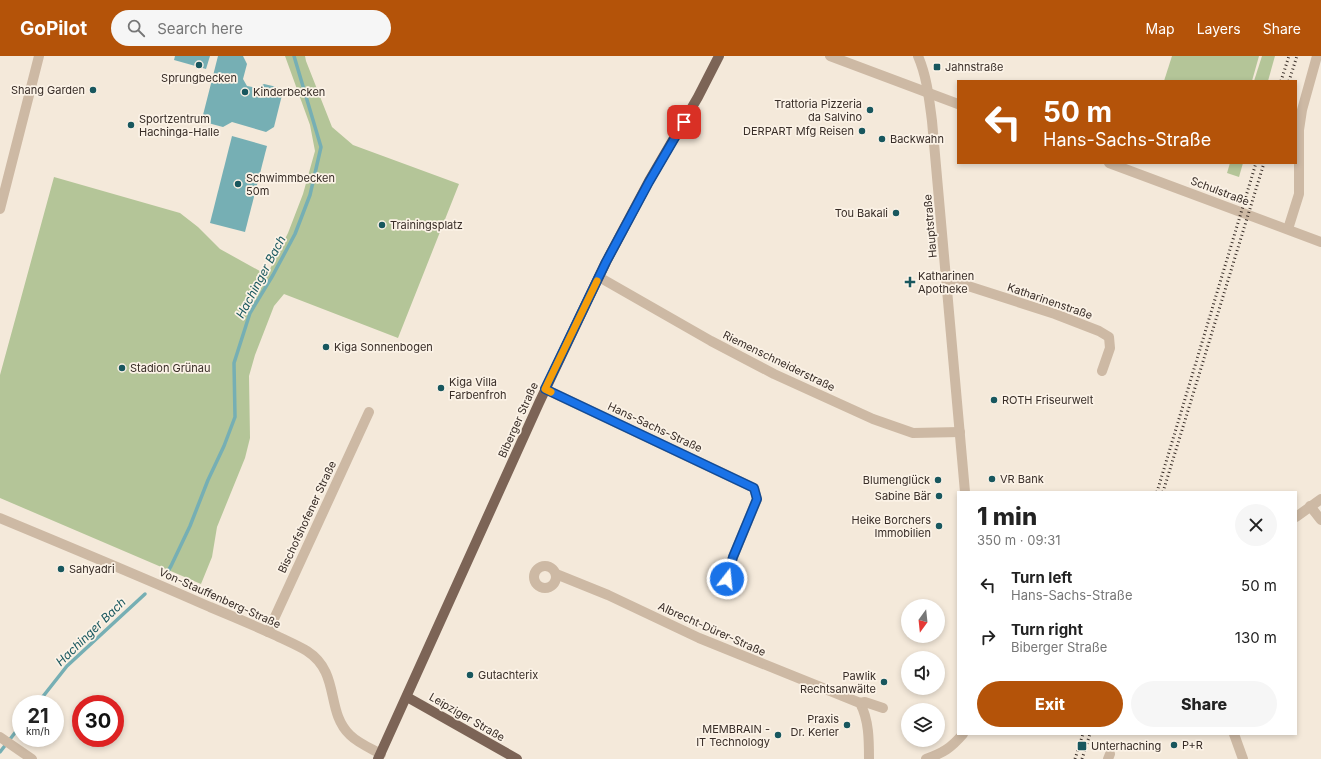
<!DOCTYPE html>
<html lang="en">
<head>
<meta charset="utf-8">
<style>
  body { margin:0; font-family:Inter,sans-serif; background:#f6f6f6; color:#222; height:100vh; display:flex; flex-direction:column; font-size:15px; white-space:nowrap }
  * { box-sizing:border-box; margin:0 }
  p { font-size:13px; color:#767676 }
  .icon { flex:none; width:22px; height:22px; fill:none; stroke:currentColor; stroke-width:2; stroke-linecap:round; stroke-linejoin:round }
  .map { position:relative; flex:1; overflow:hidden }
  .side { position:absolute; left:957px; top:435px; width:340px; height:244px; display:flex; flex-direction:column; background:#fff; border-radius:0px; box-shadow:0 2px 6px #0003 }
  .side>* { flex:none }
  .top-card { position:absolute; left:957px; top:24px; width:340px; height:84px; border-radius:0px; box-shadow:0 2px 6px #0003; background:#b45309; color:#fff; overflow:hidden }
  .needle { width:26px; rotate:195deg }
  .controls { position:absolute; left:901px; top:543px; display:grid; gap:8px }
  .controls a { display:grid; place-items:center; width:44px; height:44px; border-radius:50%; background:#fff; box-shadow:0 2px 6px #0003; font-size:20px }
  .speed { position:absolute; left:12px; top:639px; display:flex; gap:8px; font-size:20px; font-weight:700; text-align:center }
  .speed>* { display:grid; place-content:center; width:52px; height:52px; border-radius:50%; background:#fff; box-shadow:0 2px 6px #0003; line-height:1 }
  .speed small { font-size:10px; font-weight:400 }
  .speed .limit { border:6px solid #d22; background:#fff; color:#111 }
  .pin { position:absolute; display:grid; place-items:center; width:34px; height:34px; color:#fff; margin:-17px; border-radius:8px; box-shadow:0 2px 6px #0006 }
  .me { position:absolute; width:44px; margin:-22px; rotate:16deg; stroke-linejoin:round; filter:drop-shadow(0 0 3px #0008) }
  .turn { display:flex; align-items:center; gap:14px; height:84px; padding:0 20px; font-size:18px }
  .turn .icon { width:52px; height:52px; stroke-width:2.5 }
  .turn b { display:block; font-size:28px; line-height:34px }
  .round { display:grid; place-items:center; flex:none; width:42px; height:42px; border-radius:21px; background:#f6f6f6 }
  .summary { display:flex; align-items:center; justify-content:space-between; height:68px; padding:0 20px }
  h1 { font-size:24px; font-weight:800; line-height:30px }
  .button { display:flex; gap:8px; margin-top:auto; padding:8px 20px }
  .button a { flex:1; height:46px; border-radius:24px; background:#b45309; color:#fff; font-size:16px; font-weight:800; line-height:46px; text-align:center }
  .button a+a { background:#f6f6f6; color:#222 }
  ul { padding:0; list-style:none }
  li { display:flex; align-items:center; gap:12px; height:52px; padding:0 20px }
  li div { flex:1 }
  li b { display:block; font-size:15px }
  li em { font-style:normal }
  header { display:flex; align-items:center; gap:24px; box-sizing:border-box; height:56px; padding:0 20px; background:#b45309; color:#fff }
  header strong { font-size:19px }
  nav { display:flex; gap:22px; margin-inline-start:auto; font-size:14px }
  .search { width:280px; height:36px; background:#f6f6f6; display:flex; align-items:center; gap:10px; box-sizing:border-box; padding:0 14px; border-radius:22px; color:#767676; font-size:15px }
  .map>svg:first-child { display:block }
</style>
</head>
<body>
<header>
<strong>GoPilot</strong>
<div class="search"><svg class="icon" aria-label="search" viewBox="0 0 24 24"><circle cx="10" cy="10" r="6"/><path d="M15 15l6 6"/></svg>Search here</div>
<nav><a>Map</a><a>Layers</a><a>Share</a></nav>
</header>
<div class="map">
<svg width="1321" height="703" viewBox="0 0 1321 703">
  <rect width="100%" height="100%" fill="#f4e9da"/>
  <g fill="#b4c598">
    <path d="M285,0h20l1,5 26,66 21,18 106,39 -61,154 -114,-44 -10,12 -19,49 -6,21 1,62 -5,20 -28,69 -5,30 -11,27 -201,-86v-123l54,-198 126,36 18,14 22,22 47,26 21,-42 15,-39 12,-43 -5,-26z"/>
    <path d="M1172,0h87l-7,25h-88z"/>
    <path d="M1262,0h13l-7,25h-14z"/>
    <path d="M1230,107h13l-4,14 -12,-4z"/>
  </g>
  <g fill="#76afb4">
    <path d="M175,0h35l-4,13 -32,-9z"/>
    <path d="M218,0h25l4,8 -4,15 4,7 10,2 7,-4 13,3 5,8 -8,32 -8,5 -34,-10 -9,5 -15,-4 -5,-8z"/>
    <path d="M232,80l35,10 -22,86 -35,-9z"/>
  </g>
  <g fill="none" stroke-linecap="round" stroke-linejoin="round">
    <g stroke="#76afb4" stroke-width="3.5">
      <path d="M168,515l3,-5 19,-40 18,-46 16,-34 11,-29 -1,-54 16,-50 23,-38 22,-41 15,-39 11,-48 -27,-91"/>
      <path d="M37,648l30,-38 78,-72"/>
      <path d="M0,696l21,-27"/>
    </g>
    <g stroke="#cdb9a4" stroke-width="10">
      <path d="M830,0l128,48"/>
      <path d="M918,0c9,21 11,42 14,65l33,371"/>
      <path d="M1109,107l212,79"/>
      <path d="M0,153l39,-153"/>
      <path d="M1288,173l11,-35v-64l3,-20 15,-54"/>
      <path d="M599,221l112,64 63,33 99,45 40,14 47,-1"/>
      <path d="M947,230l18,-1 90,29 44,17 10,6 1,11 -8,23"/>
      <path d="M545,333l209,99 3,11 -24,58 -6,22"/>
      <path d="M1310,450l11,14"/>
      <path d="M1296,461l25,-18"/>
      <path d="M0,462c70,29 140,58 210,89 22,9 45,19 67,29 10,5 20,9 30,15 34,22 18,60 43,84 8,8 20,13 31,19"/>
      <circle cx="545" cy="521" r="11"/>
      <path d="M556,518l52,21 91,43 161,65c9,17 9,37 9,56"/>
      <path d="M268,576l101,-220"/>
      <path d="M860,647l5,-1 18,6"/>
      <path d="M1234,678l9,25"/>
      <path d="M0,681l32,22"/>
      <path d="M926,703c17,-6 25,-11 37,-25"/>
      <path d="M1108,703l2,-5"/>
    </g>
    <g stroke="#7c6456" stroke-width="10">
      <path d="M407,641l110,62"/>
      <path d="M378,703l161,-356 44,-93 23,-48 43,-81 49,-84 21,-41"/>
    </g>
    <g stroke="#382d27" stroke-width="3" stroke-dasharray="1 3" stroke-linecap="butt">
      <path d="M1281,25l8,-25"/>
      <path d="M1289,25l8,-25"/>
      <path d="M1157,436l99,-329"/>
      <path d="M1163,436l101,-329"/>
      <path d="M1075,703l8,-25"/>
      <path d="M1082,703l8,-25"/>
    </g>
  </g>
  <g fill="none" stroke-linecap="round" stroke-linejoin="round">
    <g stroke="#114b97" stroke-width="10">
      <path id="route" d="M684,66l-35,60 -43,80 -61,127 209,99 3,11 -24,58 -6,22"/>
    </g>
    <use href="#route" stroke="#1a73e8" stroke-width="7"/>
    <path stroke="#f59e0b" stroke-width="7" d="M551,336l-6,-3 52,-108"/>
  </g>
  <g fill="#18575e" stroke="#fbf2e6" stroke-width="1.5">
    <circle cx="199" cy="9" r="4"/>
    <rect x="933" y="7" width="8" height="8" rx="2"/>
    <circle cx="93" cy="34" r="4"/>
    <circle cx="245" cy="36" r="4"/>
    <circle cx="870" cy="54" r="4"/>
    <circle cx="131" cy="69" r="4"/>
    <circle cx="862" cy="75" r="4"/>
    <circle cx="882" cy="83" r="4"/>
    <circle cx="238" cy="128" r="4"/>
    <circle cx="896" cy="157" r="4"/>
    <circle cx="382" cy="169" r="4"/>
    <path d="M908 220h4v4h4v4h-4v4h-4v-4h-4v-4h4z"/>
    <circle cx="326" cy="291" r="4"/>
    <circle cx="122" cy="312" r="4"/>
    <circle cx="441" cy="332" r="4"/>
    <circle cx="994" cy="344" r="4"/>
    <circle cx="992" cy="423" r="4"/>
    <circle cx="938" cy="424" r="4"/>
    <circle cx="939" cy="440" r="4"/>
    <circle cx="939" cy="470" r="4"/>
    <circle cx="61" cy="513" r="4"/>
    <circle cx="470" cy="619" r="4"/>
    <circle cx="884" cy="626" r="4"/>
    <circle cx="847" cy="669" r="4"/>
    <circle cx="778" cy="679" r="4"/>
    <circle cx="1174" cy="689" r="4"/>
    <rect x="1077" y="685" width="10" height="10" rx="2"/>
  </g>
  <g text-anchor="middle" stroke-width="3.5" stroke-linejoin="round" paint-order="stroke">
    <g font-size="11" fill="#382d27" stroke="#fbf2e6" text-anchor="start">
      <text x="945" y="15">Jahnstraße</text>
      <text x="199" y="26" text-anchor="middle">Sprungbecken</text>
      <text x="85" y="38" text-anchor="end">Shang Garden</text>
      <text x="253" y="40">Kinderbecken</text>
      <text x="862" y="52" text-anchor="end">Trattoria Pizzeria<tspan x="862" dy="13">da Salvino</tspan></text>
      <text x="139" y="67">Sportzentrum<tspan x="139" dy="13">Hachinga-Halle</tspan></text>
      <text x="854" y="79" text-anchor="end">DERPART Mfg Reisen</text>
      <text x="890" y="87">Backwahn</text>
      <text x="246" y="126">Schwimmbecken<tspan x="246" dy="13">50m</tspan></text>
      <text x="888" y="161" text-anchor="end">Tou Bakali</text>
      <text x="390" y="173">Trainingsplatz</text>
      <text x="918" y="224">Katharinen<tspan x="918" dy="13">Apotheke</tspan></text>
      <text x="334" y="295">Kiga Sonnenbogen</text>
      <text x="130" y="316">Stadion Grünau</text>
      <text x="449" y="330">Kiga Villa<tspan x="449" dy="13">Farbenfroh</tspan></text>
      <text x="1002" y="348">ROTH Friseurwelt</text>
      <text x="1000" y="427">VR Bank</text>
      <text x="930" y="428" text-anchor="end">Blumenglück</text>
      <text x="931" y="444" text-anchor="end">Sabine Bär</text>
      <text x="931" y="468" text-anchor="end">Heike Borchers<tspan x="931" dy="13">Immobilien</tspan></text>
      <text x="69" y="517">Sahyadri</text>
      <text x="478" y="623">Gutachterix</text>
      <text x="876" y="624" text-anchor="end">Pawlik<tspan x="876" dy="13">Rechtsanwälte</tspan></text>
      <text x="839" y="667" text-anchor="end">Praxis<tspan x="839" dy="13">Dr. Kerler</tspan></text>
      <text x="770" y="677" text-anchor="end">MEMBRAIN -<tspan x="770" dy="13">IT Technology</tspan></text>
      <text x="1182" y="693">P+R</text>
      <text x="1091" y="694">Unterhaching</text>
    </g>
    <g font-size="11" fill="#382d27" stroke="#fbf2e6">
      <text transform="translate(1220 135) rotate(21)" y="4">Schulstraße</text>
      <text transform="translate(930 170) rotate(-95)" y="4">Hauptstraße</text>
      <text transform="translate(1050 245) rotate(19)" y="4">Katharinenstraße</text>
      <text transform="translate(779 305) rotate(26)" y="4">Riemenschneiderstraße</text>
      <text transform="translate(518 364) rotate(-66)" y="4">Biberger Straße</text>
      <text transform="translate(655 371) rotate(25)" y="4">Hans-Sachs-Straße</text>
      <text transform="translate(307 461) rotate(-65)" y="4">Bischofshofener Straße</text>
      <text transform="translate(220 542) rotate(24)" y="4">Von-Stauffenberg-Straße</text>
      <text transform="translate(712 573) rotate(24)" y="4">Albrecht-Dürer-Straße</text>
      <text transform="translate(467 661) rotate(30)" y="4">Leipziger Straße</text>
    </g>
    <g font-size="12" font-style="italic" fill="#18575e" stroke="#fbf2e6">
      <text transform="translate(261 221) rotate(-62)" y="4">Hachinger Bach</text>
      <text transform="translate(91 576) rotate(-44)" y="4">Hachinger Bach</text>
    </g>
  </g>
</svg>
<div class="controls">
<a><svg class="needle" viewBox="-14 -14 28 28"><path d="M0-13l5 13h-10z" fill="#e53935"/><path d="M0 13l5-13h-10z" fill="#767676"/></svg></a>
<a><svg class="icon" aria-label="sound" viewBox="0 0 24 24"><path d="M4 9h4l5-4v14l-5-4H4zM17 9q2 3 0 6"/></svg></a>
<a><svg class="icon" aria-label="layers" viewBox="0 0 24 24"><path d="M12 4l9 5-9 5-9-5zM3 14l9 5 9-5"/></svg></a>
</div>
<div class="speed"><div>21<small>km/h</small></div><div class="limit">30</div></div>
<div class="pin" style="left:684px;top:66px;background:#d93025"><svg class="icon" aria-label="arrive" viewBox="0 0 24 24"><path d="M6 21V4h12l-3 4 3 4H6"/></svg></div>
<svg class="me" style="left:727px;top:523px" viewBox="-20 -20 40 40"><circle r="17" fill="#1a73e8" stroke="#fff" stroke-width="3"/><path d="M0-11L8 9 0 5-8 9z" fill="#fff"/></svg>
<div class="top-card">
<div class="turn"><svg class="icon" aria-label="left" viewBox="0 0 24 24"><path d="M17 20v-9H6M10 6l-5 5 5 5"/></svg><div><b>50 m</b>Hans-Sachs-Straße</div></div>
</div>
<section class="side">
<div class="summary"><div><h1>1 min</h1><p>350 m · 09:31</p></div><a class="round"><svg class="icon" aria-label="close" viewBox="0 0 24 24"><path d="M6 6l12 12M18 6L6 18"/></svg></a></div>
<ul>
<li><svg class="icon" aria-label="left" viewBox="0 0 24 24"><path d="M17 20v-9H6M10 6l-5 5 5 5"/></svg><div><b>Turn left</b><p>Hans-Sachs-Straße</p></div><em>50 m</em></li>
<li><svg class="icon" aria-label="right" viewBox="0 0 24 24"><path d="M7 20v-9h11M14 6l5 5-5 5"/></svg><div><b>Turn right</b><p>Biberger Straße</p></div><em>130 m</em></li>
</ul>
<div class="button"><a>Exit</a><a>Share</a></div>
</section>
</div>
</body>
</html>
